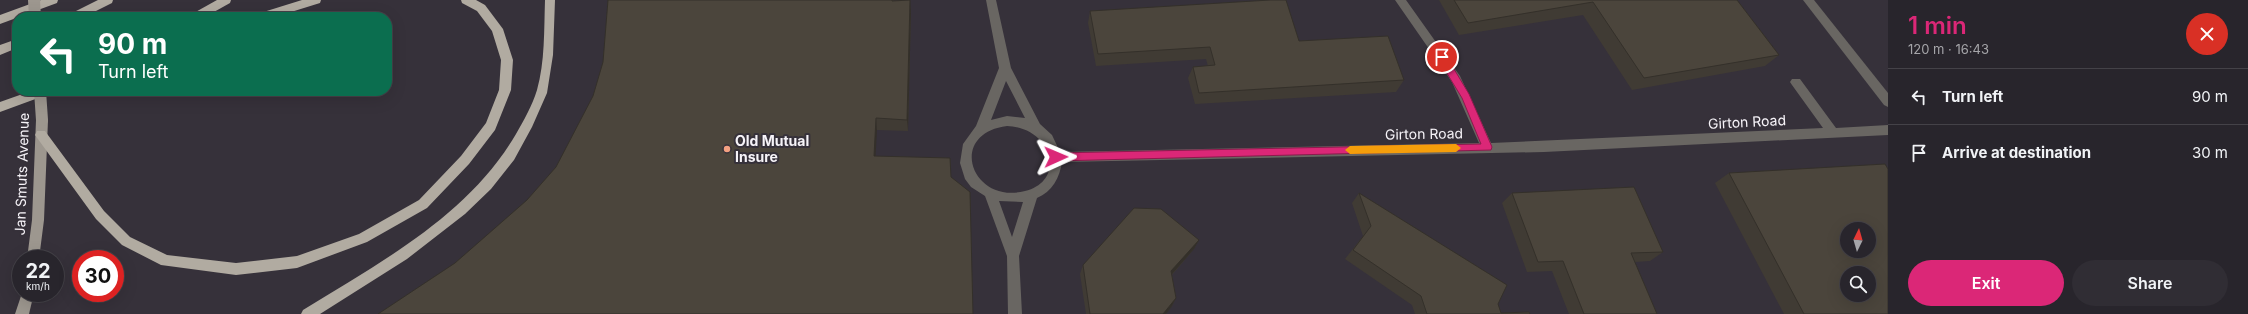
<!DOCTYPE html>
<html lang="en">
<head>
<meta charset="utf-8">
<style>
  body { margin:0; font-family:Inter,sans-serif; background:#302d34; color:#f1f3f6; height:100vh; display:flex; flex-direction:column; font-size:15px; white-space:nowrap }
  * { box-sizing:border-box; margin:0 }
  p { font-size:13px; color:#a5a5a9 }
  .icon { flex:none; width:22px; height:22px; fill:none; stroke:currentColor; stroke-width:2; stroke-linecap:round; stroke-linejoin:round }
  .map { position:relative; flex:1; overflow:hidden }
  .panel { display:flex; flex-direction:column; background:#28252c; width:360px }
  .panel>* { flex:none }
  .banner { position:absolute; left:12px; top:12px; width:380px; height:84px; border-radius:16px; box-shadow:0 4px 16px #0002,0 0 0 1px #444248; background:#0b6e4f; color:#fff; overflow:hidden }
  .needle { width:26px; rotate:5deg }
  .fabs { position:absolute; left:1840px; top:222px; display:grid; gap:8px }
  .fabs a { display:grid; place-items:center; width:36px; height:36px; border-radius:50%; background:#28252c; box-shadow:0 4px 16px #0002,0 0 0 1px #444248; font-size:20px }
  .speed { position:absolute; left:12px; top:250px; display:flex; gap:8px; font-size:20px; font-weight:700; text-align:center }
  .speed>* { display:grid; place-content:center; width:52px; height:52px; border-radius:50%; background:#28252c; box-shadow:0 4px 16px #0002,0 0 0 1px #444248; line-height:1 }
  .speed small { font-size:10px; font-weight:400 }
  .speed .limit { border:6px solid #d22; background:#fff; color:#111 }
  .pin { position:absolute; display:grid; place-items:center; width:34px; height:34px; color:#fff; margin:-17px; border:2px solid #fff; border-radius:50%; box-shadow:0 1px 4px #0007 }
  .me { position:absolute; width:44px; margin:-22px; rotate:89deg; stroke-linejoin:round; filter:drop-shadow(0 0 3px #0008) }
  .turn { display:flex; align-items:center; gap:14px; height:84px; padding:0 20px; font-size:18px }
  .turn .icon { width:52px; height:52px; stroke-width:2.5 }
  .turn b { display:block; font-size:28px; line-height:34px }
  .round { display:grid; place-items:center; flex:none; width:42px; height:42px; border-radius:21px; background:#302d34 }
  .summary { display:flex; align-items:center; justify-content:space-between; height:68px; padding:0 20px }
  h1 { font-size:24px; font-weight:600; line-height:30px; color:#db2777 }
  .primary-button { display:flex; gap:8px; margin-top:auto; padding:8px 20px }
  .primary-button a { flex:1; height:46px; border-radius:24px; background:#db2777; color:#fff; font-size:16px; font-weight:600; line-height:46px; text-align:center }
  .primary-button a+a { background:#302d34; color:#f1f3f6 }
  ul { padding:0; list-style:none }
  li { display:flex; align-items:center; gap:12px; height:56px; padding:0 20px; border-top:1px solid #444248 }
  li div { flex:1 }
  li b { display:block; font-size:15px }
  li em { font-style:normal }
  main { display:flex; flex:1; min-height:0 }
  .map>svg:first-child { display:block }
</style>
</head>
<body>
<main>
<div class="map">
<svg width="1888" height="314" viewBox="0 0 1888 314">
  <rect width="100%" height="100%" fill="#36313a"/>
  <g fill="none" stroke-linecap="round" stroke-linejoin="round">
    <g fill="#696662" fill-rule="evenodd">
      <path d="M986,0h10l15,68 29,56 12,11 8,17 419,-9 -27,-61 -57,-82h11l54,76 31,67 332,-15 -31,-43 -2,-3 2,-3h8l36,49 52,-3v10l-344,17 -482,10c-2,15 -10,30 -25,36l-18,58 3,58h-14l-1,-58 -22,-60 -14,-9 -6,-8 -5,-16 3,-19 13,-18 23,-58zM1006,81l19,37 -18,-2 -16,4zM1007,126c44,1 61,54 18,65 -53,14 -79,-57 -18,-65zM999,201l24,1 -11,35z"/>
      <path d="M1803,0h11l74,93v14l-4,-2z"/>
    </g>
    <g fill="#9d978f" fill-rule="evenodd">
      <path d="M42,115l4,2 2,3 -4,100 -5,39h-12l5,-39 4,-100 2,-3z"/>
      <path d="M22,293h12l-5,21h-14z"/>
    </g>
    <g fill="#b1aba1" fill-rule="evenodd">
      <path d="M41,0h17l-1,3 -57,21v-9z"/>
      <path d="M98,0h15l-1,3 -28,14h-16l2,-3z"/>
      <path d="M217,0h14l-1,3 -25,14h-15l2,-3z"/>
      <path d="M302,0h19l-1,3 -45,14h-20l2,-3z"/>
      <path d="M461,0h15l9,5 18,24 10,31 -2,30 -16,40 -26,34 -42,44 -60,34 -70,26 -61,7 -75,-10 -39,-20 -26,-26 -61,-84 2,-4h8l59,80 26,26 37,18 69,8 61,-7 62,-22 60,-34 42,-44 25,-33 13,-33 2,-30 -9,-29 -15,-20 -15,-8z"/>
      <path d="M545,0h10l-2,55 -6,38 -15,34 -18,33 -23,29 -26,25 -58,45 -87,55h-19l2,-4c79,-49 165,-94 213,-176 8,-14 16,-28 21,-44 8,-28 7,-60 8,-90z"/>
      <path d="M17,39v9l-17,7v-10z"/>
      <path d="M31,91h20l-2,3 -49,18v-10z"/>
    </g>
    <g stroke="#9d978f" stroke-width="12">
      <path d="M34,0l1,17"/>
      <path d="M40,91l2,29"/>
    </g>
  </g>
  <g fill="#403b34">
    <path d="M608,0h285l18,12 -3,119 -31,-1 -422,133 72,-63 29,-33 37,-71 10,-34z"/>
    <path d="M1439,0h298l42,55 -14,11 -133,24 -49,-75 -124,20z"/>
    <path d="M1090,11l209,30 105,39 -8,12 -201,12 -7,-26 5,-11 15,-1 -2,-7 -110,7 -8,-43z"/>
    <path d="M1729,173l159,141h-104l-69,-131z"/>
    <path d="M1359,193l139,111 3,9 29,1h-115l-3,-9 -67,-46 18,-23 -11,-33z"/>
    <path d="M1512,193l151,59 -13,9 -15,1 22,52h-88l-17,-43 -25,1 -25,-69z"/>
    <path d="M1199,240l-5,9 -22,26 4,23 -4,8 -6,8h-80l-6,-40 3,-9z"/>
  </g>
  <g fill="#34302a">
    <path d="M910,0l1,12 -3,119 -1,-11z"/>
    <path d="M876,118l1,12 -2,36 -1,-10z"/>
    <path d="M1199,240l-5,9 -27,31 4,-9z"/>
    <path d="M1176,298l-4,8 -6,8h-3z"/>
  </g>
  <g fill="#4b453c" stroke="#34302a" fill-rule="evenodd">
    <path d="M608,0h284v1l18,-1 -3,120 -31,-2 -2,38 76,2 1,19 19,15 3,122h-595l77,-51 72,-63 29,-33 37,-71 10,-34z"/>
    <path d="M1270,0h16l13,41 89,-5 16,44 -205,13 -6,-26 22,-2 -5,-18 -112,7 -8,-43z"/>
    <path d="M1454,0h283l42,55 -135,23 -51,-76 -125,21z"/>
    <path d="M1885,164l3,5v145h-84l-75,-141zM1847,229h22v22h-22zM1847,273h22v22h-22z"/>
    <path d="M1634,187l29,65 -32,1 26,61h-73l-21,-53 -25,1 -26,-69z"/>
    <path d="M1359,193l148,92 -9,19 3,9 28,-1 1,2h-103l-6,-18 -68,-46 18,-24z"/>
    <path d="M1134,208l27,1 38,31 -28,31 5,27 -13,16h-73l-7,-49z"/>
  </g>
  <path fill="#db2777" stroke="#8e194d" d="M1442,53l3,1 24,40 23,53 -1,3 -435,11 -4,-4 4,-4 425,-9 -19,-46 -25,-41z"/>
  <path fill="#f59e0b" d="M1456,144l5,4 -5,4 -106,2 -5,-4 5,-4z"/>
  <circle fill="#f3a081" stroke="#36313a" stroke-width="1.5" cx="727" cy="149" r="4"/>
  <g text-anchor="middle" stroke-width="4" stroke-linejoin="round" paint-order="stroke">
    <g font-size="14" fill="#f6f3f8" stroke="#36313a">
      <text transform="translate(1747 122) rotate(-3)" y="5">Girton Road</text>
      <text transform="translate(1424 134) rotate(-1)" y="5">Girton Road</text>
      <text transform="translate(22 174) rotate(-88)" y="5">Jan Smuts Avenue</text>
    </g>
    <g font-size="14" font-weight="bold" fill="#f6f3f8" stroke="#36313a" text-anchor="start">
      <text x="735" y="146">Old Mutual<tspan x="735" dy="16">Insure</tspan></text>
    </g>
  </g>
</svg>
<div class="fabs">
<a><svg class="needle" viewBox="-14 -14 28 28"><path d="M0-13l5 13h-10z" fill="#e53935"/><path d="M0 13l5-13h-10z" fill="#a5a5a9"/></svg></a>
<a><svg class="icon" aria-label="search" viewBox="0 0 24 24"><circle cx="10" cy="10" r="6"/><path d="M15 15l6 6"/></svg></a>
</div>
<div class="speed"><div>22<small>km/h</small></div><div class="limit">30</div></div>
<div class="pin" style="left:1442px;top:57px;background:#d93025"><svg class="icon" aria-label="arrive" viewBox="0 0 24 24"><path d="M6 21V4h12l-3 4 3 4H6"/></svg></div>
<svg class="me" style="left:1056px;top:157px" viewBox="-20 -20 40 40"><path d="M0-17L14 15 0 8-14 15z" fill="#db2777" stroke="#fff" stroke-width="4"/></svg>
<div class="banner">
<div class="turn"><svg class="icon" aria-label="left" viewBox="0 0 24 24"><path d="M17 20v-9H6M10 6l-5 5 5 5"/></svg><div><b>90 m</b>Turn left</div></div>
</div>
</div>
<section class="panel">
<div class="summary"><div><h1>1 min</h1><p>120 m · 16:43</p></div><a class="round" style="background:#d93025;color:#fff"><svg class="icon" aria-label="close" viewBox="0 0 24 24"><path d="M6 6l12 12M18 6L6 18"/></svg></a></div>
<ul>
<li><svg class="icon" aria-label="left" viewBox="0 0 24 24"><path d="M17 20v-9H6M10 6l-5 5 5 5"/></svg><div><b>Turn left</b></div><em>90 m</em></li>
<li><svg class="icon" aria-label="arrive" viewBox="0 0 24 24"><path d="M6 21V4h12l-3 4 3 4H6"/></svg><div><b>Arrive at destination</b></div><em>30 m</em></li>
</ul>
<div class="primary-button"><a>Exit</a><a>Share</a></div>
</section>
</main>
</body>
</html>
